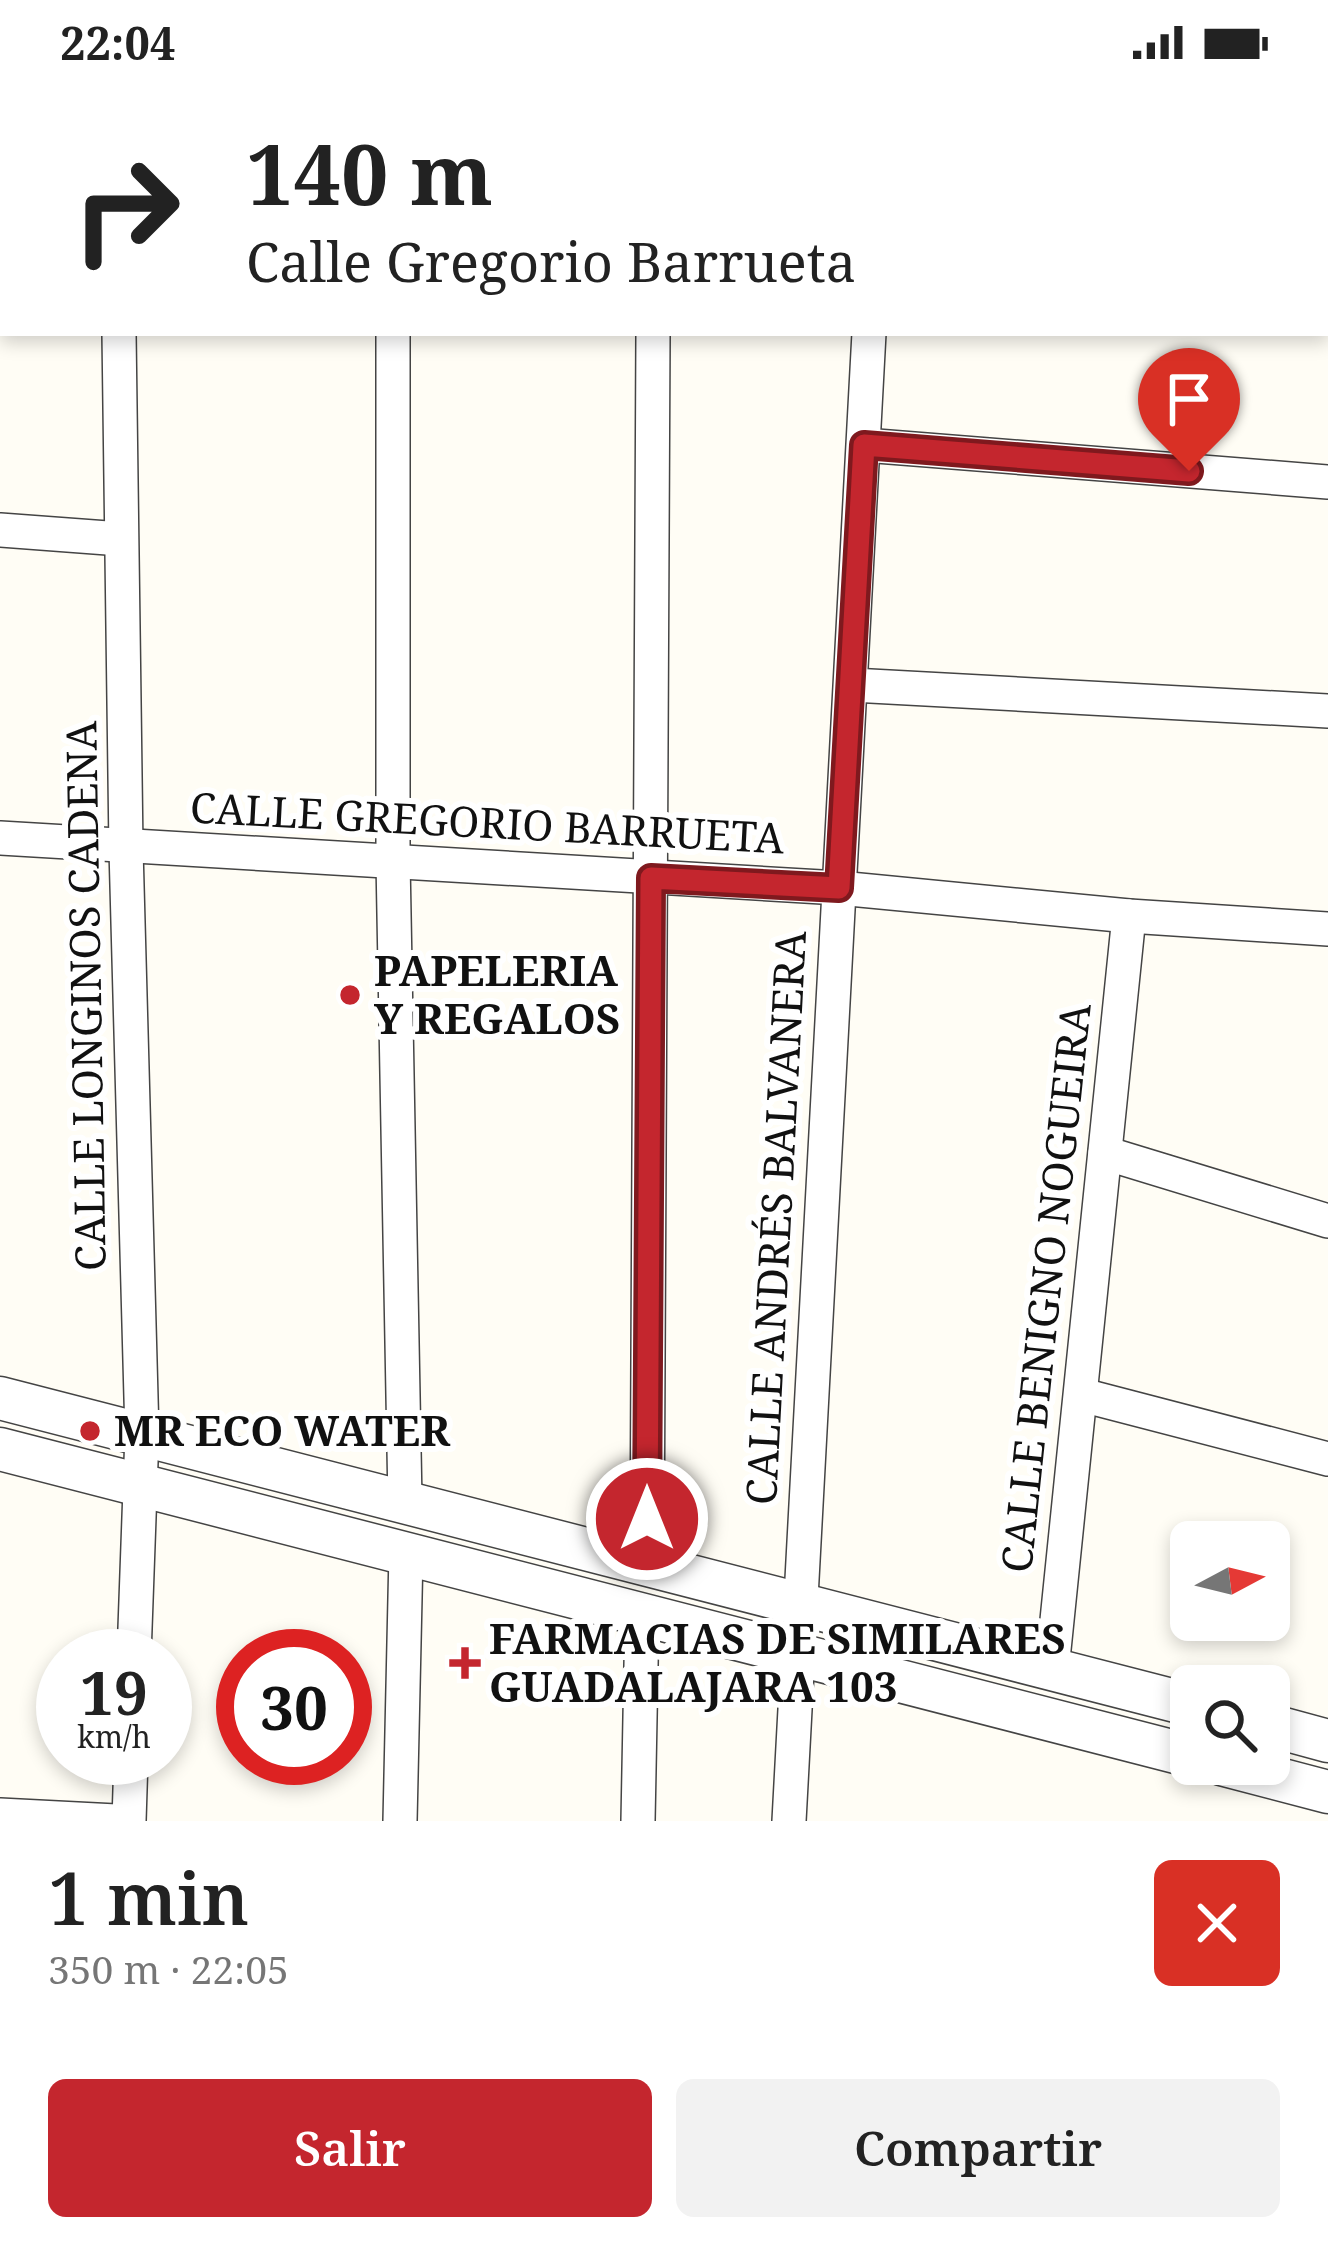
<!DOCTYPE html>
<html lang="es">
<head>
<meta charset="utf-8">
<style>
  body { margin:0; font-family:"Noto Serif",serif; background:#f2f2f2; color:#222; height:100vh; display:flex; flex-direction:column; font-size:45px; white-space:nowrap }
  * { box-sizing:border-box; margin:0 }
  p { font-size:39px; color:#767676 }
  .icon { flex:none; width:66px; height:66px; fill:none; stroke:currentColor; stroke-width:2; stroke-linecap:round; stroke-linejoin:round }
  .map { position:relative; height:1737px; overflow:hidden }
  .sheet { display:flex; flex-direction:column; background:#fff; flex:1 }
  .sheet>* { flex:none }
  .top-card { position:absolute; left:0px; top:0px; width:1329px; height:252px; box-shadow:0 6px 18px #0003; background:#fff; color:#222; overflow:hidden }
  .needle { width:78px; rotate:83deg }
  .controls { position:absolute; left:1170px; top:1437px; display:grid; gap:24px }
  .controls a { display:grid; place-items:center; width:120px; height:120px; border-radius:18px; background:#fff; box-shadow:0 6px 18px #0003; font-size:60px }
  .speed { position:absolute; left:36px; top:1545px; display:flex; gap:24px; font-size:60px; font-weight:700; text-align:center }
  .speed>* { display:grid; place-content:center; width:156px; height:156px; border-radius:50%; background:#fff; box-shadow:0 6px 18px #0003; line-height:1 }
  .speed small { font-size:30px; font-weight:400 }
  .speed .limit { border:18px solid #d22; background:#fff; color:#111 }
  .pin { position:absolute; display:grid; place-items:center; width:102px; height:102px; color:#fff; margin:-123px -51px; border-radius:50% 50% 50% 0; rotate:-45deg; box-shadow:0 0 12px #0007 }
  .pin .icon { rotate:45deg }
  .me { position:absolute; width:132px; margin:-66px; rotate:0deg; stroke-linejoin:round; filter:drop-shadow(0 0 9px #0008) }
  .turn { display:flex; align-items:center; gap:42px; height:252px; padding:0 48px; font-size:54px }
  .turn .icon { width:156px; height:156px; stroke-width:2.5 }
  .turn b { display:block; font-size:84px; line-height:102px }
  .round { display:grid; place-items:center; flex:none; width:126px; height:126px; border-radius:18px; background:#f2f2f2 }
  .headline { display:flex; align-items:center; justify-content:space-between; height:204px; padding:0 48px }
  h1 { font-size:72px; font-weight:600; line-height:90px }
  .action { display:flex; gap:24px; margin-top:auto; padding:24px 48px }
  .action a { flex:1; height:138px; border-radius:18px; background:#c4262e; color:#fff; font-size:48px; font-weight:600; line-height:138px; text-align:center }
  .action a+a { background:#f2f2f2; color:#222 }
  .status { display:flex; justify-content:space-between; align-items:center; height:84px; padding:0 60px; background:#fff; direction:ltr }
  .status svg { height:33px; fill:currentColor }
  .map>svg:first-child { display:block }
</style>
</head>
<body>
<div class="status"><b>22:04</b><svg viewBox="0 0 49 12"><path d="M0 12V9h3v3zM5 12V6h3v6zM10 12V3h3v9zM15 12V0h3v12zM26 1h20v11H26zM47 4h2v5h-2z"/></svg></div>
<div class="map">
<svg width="1328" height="1737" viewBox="0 0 1328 1737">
  <rect width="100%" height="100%" fill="#fffdf5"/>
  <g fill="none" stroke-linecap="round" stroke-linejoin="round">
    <g stroke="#444" stroke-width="36">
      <g id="minor">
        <path d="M116,0v3"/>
        <path d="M391,0l1,3"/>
        <path d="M653,0v3"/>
        <path d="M879,3v-3"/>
        <path d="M0,32h3"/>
        <path d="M1326,133h2"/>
        <path d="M119,249l7,516 16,585 -8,222"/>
        <path d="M393,249v528l12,641"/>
        <path d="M864,361l464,37"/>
        <path d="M0,446l121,9"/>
        <path d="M852,601l476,26"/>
        <path d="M0,754l839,50 290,28 199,13"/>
        <path d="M1105,1069l223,68"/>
        <path d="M1082,1311l246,64"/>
        <path d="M647,1480l6,-1231"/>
        <path d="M1052,1585l77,-753"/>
        <path d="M0,1731l116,6"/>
        <path d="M129,1737l2,-63"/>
        <path d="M400,1737l6,-268"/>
        <path d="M638,1737l4,-207"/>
        <path d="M789,1737l80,-1488"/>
      </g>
    </g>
    <g stroke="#444" stroke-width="45">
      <g id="tertiary">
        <path d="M0,1314l1191,307"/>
        <path d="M0,1365l1191,307"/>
        <path d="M1269,1641l59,16"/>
        <path d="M1221,1680l107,28"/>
      </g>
    </g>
    <use href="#minor" stroke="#fff" stroke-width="33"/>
    <use href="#tertiary" stroke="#fff" stroke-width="42"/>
  </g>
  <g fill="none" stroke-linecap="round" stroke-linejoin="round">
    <g stroke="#7f191e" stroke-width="30">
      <path id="route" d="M647,1435l4,-641 188,10 25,-443 325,26"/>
    </g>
    <use href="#route" stroke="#c4262e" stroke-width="21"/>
  </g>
  <g fill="#c4262e" stroke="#fff" stroke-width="4.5">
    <circle cx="350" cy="911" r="12"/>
    <circle cx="90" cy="1347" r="12"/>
    <path d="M459 1561h12v12h12v12h-12v12h-12v-12h-12v-12h12z"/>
  </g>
  <g text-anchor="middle" stroke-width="12" stroke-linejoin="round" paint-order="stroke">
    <g font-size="42" fill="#111" stroke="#fff">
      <text transform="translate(487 739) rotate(3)" y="15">CALLE GREGORIO BARRUETA</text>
      <text transform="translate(86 912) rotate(-91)" y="15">CALLE LONGINOS CADENA</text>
      <text transform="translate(776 1134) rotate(-87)" y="15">CALLE ANDRÉS BALVANERA</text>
      <text transform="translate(1046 1204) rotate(-84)" y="15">CALLE BENIGNO NOGUEIRA</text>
    </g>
    <g font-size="42" font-weight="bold" fill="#111" stroke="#fff" text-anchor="start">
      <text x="374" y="902">PAPELERIA<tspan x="374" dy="48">Y REGALOS</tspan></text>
      <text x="114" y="1362">MR ECO WATER</text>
      <text x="489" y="1570">FARMACIAS DE SIMILARES<tspan x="489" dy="48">GUADALAJARA 103</tspan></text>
    </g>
  </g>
</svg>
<div class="controls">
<a><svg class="needle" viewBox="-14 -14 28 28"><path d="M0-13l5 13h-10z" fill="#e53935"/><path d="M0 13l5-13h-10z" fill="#767676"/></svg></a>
<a><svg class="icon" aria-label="search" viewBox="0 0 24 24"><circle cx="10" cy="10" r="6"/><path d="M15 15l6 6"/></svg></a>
</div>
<div class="speed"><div>19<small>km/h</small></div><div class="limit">30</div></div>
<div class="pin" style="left:1189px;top:387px;background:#d93025"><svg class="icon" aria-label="arrive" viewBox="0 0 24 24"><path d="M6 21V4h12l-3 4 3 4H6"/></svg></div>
<svg class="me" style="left:647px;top:1435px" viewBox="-20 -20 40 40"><circle r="17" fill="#c4262e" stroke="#fff" stroke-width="3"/><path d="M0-11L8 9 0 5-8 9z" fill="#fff"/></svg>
<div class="top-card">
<div class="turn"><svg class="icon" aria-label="right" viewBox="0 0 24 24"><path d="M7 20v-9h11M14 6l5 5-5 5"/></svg><div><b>140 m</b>Calle Gregorio Barrueta</div></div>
</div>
</div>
<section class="sheet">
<div class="headline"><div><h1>1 min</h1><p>350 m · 22:05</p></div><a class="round" style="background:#d93025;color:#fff"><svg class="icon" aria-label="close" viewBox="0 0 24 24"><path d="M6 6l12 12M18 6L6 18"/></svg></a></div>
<div class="action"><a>Salir</a><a>Compartir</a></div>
</section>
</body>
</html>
